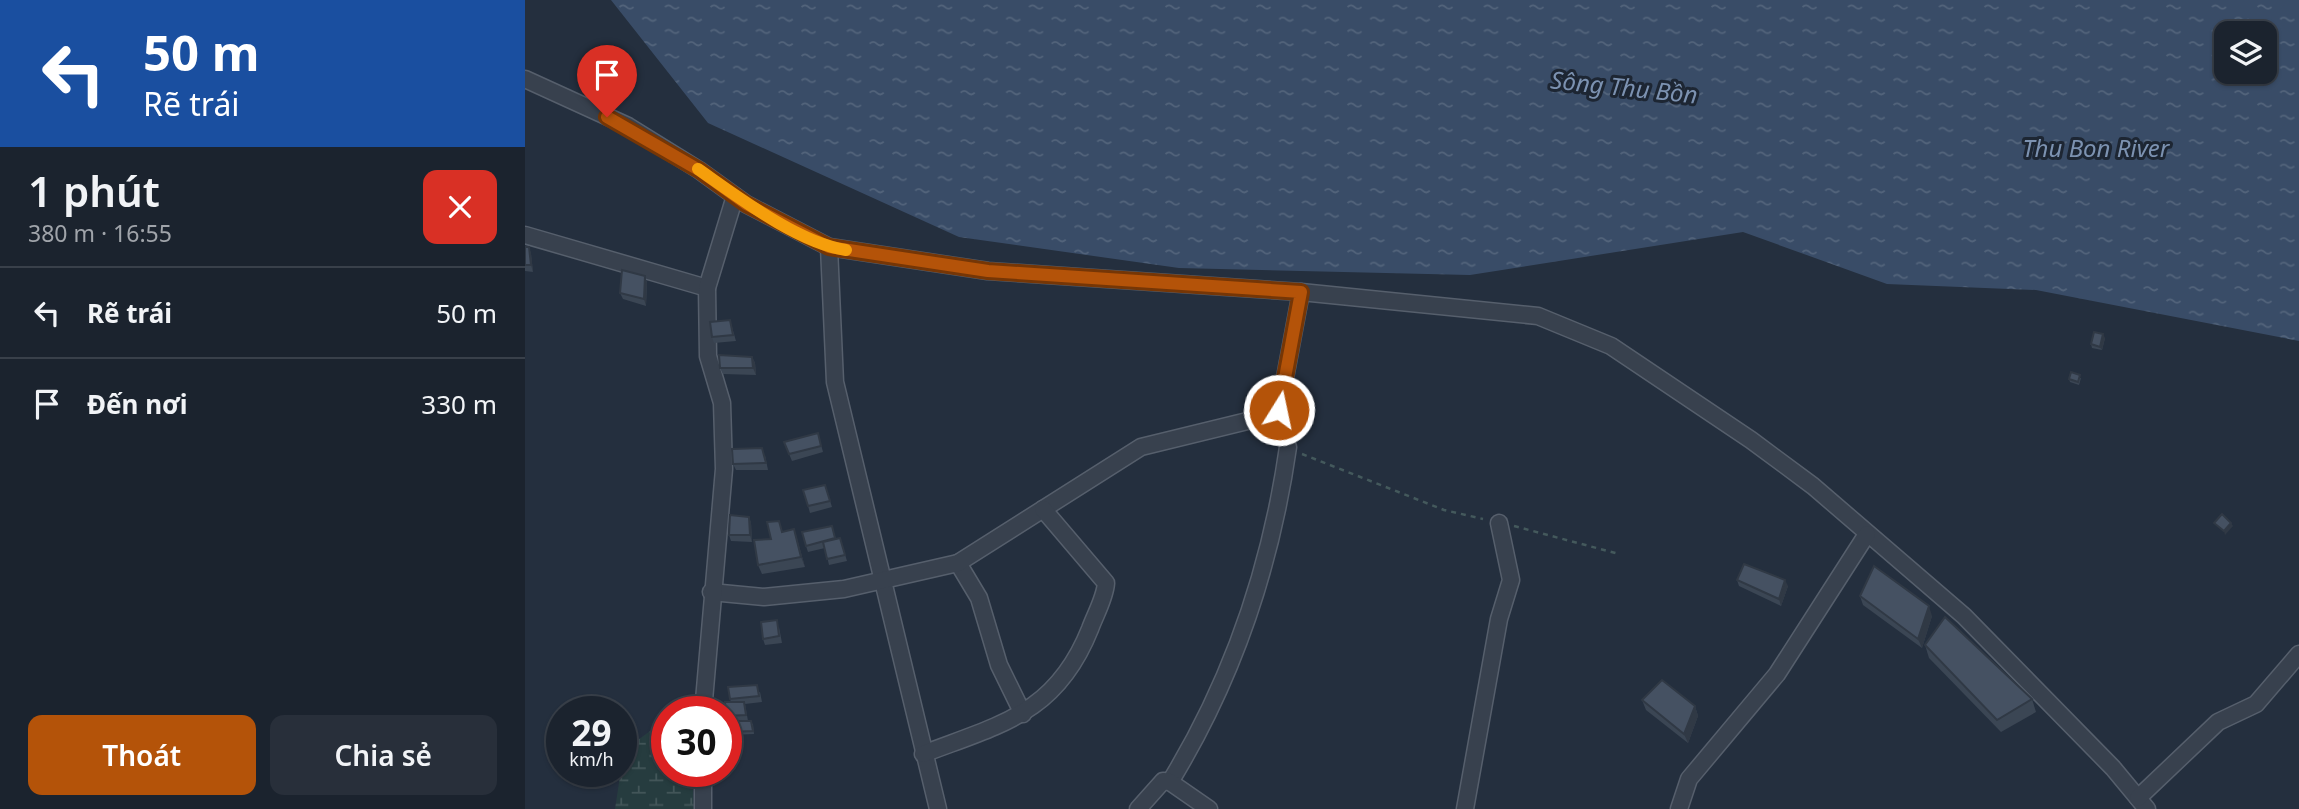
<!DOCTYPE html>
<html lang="vi">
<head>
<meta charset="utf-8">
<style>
  body { margin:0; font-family:"Noto Sans",sans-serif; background:#282f3a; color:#f1f3f6; height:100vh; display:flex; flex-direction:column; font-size:26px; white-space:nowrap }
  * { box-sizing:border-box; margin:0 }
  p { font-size:23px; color:#a0a4aa }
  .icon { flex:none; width:38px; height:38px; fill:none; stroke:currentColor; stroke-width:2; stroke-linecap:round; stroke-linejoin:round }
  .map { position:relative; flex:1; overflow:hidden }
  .panel { display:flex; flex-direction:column; background:#1b232e; width:525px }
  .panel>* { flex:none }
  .top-card { background:#1a4fa0; color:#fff; overflow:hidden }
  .fabs { position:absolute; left:1689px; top:21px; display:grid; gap:14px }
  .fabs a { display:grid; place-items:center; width:63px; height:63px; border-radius:14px; background:#1b232e; box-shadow:0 2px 5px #0004,0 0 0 2px #39404a; font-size:35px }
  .speed { position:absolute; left:21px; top:696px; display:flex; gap:14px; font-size:35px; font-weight:700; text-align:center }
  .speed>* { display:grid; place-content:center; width:91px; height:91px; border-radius:50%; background:#1b232e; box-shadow:0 2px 5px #0004,0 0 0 2px #39404a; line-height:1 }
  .speed small { font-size:18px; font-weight:400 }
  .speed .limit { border:10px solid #d22; background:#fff; color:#111 }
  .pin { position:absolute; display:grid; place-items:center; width:60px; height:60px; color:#fff; margin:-72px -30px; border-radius:50% 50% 50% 0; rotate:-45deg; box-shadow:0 0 7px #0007 }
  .pin .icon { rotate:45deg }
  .me { position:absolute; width:77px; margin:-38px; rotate:10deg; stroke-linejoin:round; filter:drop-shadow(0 0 5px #0008) }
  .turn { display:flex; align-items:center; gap:24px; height:147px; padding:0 28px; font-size:32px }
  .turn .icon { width:91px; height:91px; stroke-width:2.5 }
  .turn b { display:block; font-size:49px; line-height:60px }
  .round { display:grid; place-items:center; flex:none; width:74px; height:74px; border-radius:14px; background:#282f3a }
  .headline { display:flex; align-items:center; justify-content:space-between; height:119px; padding:0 28px }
  h1 { font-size:42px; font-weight:600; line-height:52px }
  .cta { display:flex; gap:14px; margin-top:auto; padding:14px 28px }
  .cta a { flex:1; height:80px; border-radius:14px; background:#b45309; color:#fff; font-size:28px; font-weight:600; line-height:80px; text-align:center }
  .cta a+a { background:#282f3a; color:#f1f3f6 }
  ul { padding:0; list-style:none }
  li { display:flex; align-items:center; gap:21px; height:91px; padding:0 28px; border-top:2px solid #39404a }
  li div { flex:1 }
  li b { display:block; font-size:26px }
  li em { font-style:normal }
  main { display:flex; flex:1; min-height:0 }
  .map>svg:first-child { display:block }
</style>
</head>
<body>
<main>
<section class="panel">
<div class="top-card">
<div class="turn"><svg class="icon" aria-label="left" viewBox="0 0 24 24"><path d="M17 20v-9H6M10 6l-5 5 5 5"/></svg><div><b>50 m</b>Rẽ trái</div></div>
</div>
<div class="headline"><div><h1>1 phút</h1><p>380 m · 16:55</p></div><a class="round" style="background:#d93025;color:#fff"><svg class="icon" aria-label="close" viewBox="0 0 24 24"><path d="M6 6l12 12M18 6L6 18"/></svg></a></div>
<ul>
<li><svg class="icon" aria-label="left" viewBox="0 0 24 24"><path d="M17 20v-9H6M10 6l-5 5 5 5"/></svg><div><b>Rẽ trái</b></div><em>50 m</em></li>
<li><svg class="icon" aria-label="arrive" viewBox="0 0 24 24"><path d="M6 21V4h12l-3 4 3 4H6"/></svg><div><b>Đến nơi</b></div><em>330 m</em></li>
</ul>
<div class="cta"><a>Thoát</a><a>Chia sẻ</a></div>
</section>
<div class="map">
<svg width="1774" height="809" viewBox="0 0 1774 809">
  <defs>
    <pattern id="wetland-marsh" width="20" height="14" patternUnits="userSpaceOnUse" patternTransform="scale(1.75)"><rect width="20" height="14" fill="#263c3f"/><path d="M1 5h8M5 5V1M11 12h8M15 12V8" fill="none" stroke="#435659"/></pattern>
    <pattern id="water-ripples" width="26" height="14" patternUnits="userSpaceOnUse" patternTransform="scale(1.75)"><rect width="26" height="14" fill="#394c67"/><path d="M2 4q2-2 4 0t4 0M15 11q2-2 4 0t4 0" fill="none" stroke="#53647b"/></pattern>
  </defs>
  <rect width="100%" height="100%" fill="#242f3e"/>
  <path fill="url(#wetland-marsh)" d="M142,727v45h25l2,37h-79l9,-59 29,-21z"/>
  <path fill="url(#water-ripples)" fill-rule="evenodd" d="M86,0h1688v341l-263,-51 -149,-6 -144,-52 -273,43 -291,-7 -220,-31 -251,-114zM1701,33h39v39h-39z"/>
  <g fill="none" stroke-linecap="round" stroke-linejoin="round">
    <g stroke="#565f6c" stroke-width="19">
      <g id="street">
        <path d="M0,79l103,47 71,44 47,34 83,43 159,24 313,21 237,24 73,30 140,94 62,46 151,130 149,152 34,41"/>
        <path d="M0,235l182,53"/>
        <path d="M304,247l6,135 103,427"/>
        <path d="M433,563l21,35 20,67 24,49"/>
        <path d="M186,592l53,5 80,-8 114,-26 183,-116 135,-33 3,-4 22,-118"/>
        <path d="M178,712l21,-243 -2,-66 -14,-47 -1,-68 28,-92"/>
        <path d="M398,754c78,-30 133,-40 167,-125 5,-14 15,-31 16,-46l-63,-74"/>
        <path d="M178,772v37"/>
        <path d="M645,782c63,-103 101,-216 118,-335"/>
        <path d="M1613,798l80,-76 38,-18 43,-50"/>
        <path d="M613,809l25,-28 7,1 39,27"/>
        <path d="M940,809l34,-190 12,-39 -12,-57"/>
        <path d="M1154,809l10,-30 88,-105 90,-140"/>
      </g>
    </g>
    <g stroke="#44595c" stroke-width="2.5" stroke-dasharray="5 5" stroke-linecap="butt">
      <path d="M777,454l142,56 39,9"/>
      <path d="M989,526l105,28"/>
    </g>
    <use href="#street" stroke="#38414e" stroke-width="16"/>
  </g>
  <g fill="#3b4654">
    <path d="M0,247h4l2,7 2,18 -8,-1z"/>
    <path d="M120,276l2,7 -1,23 -23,-7 -3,-6z"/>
    <path d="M205,320l6,21 -22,2 -2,-6z"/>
    <path d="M1580,338l-3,12 -10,-2 -1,-4z"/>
    <path d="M227,357l3,6 1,12 -33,-1 -3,-6z"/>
    <path d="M1556,378l-2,7 -9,-3 -1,-3z"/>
    <path d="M293,433l5,19 -31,9 -8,-19z"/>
    <path d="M240,455l3,15h-32l-3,-6z"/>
    <path d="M300,485l7,22 -22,6 -2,-7z"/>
    <path d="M224,517l2,6 1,19 -21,-1 -2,-6z"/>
    <path d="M307,526l4,13 4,-1 7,23 -18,4 -4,-17 -17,4 -2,-6z"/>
    <path d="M269,529l11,38 -43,7 -4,-9 13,-26 12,-7z"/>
    <path d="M1212,580l51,6 -7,20 -42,-20z"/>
    <path d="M1335,596l72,20 -10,32 -59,-43z"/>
    <path d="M254,627l3,16 -17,2 -2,-6z"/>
    <path d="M1400,645l107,54 4,13 -35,20 -72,-74z"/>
    <path d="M235,692l2,10 -17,2 3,17 5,3 1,10 -23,1 -1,-12h-2l-2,-5 5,-16 -1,-3z"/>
    <path d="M1117,700l53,6 3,10 -10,27 -42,-33z"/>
  </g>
  <g fill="#303945">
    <path d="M4,247l2,7 2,18 -2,-7z"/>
    <path d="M120,276l2,7 -1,23 -2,-7z"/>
    <path d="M1578,334l2,4 -3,12 -2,-3z"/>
    <path d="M227,357l3,6 1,12 -3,-7z"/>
    <path d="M224,517l2,6 1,19 -2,-7z"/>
    <path d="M1706,523l2,3 -8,9 -1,-4z"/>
    <path d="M269,529l3,9 8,29 -4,-10z"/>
    <path d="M1260,580l3,6 -7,20 -2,-7z"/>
    <path d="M1404,606l3,10 -10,32 -4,-9z"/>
    <path d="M1170,706l3,10 -10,27 -4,-9z"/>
  </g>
  <g fill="#455162" stroke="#303945" stroke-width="2">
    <path d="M0,247h4l2,18h-6z"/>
    <path d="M97,270l23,6 -1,23 -24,-6z"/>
    <path d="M205,320l3,15 -21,2 -2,-15z"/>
    <path d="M1569,332l9,2 -3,13 -9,-3z"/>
    <path d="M194,355l33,2 1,11h-33z"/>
    <path d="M1546,372l9,3 -2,7 -9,-3z"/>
    <path d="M293,433l3,13 -32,8 -5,-12z"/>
    <path d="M237,448l4,15 -33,1 -1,-15z"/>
    <path d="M300,485l5,16 -22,5 -5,-16z"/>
    <path d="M1697,514l9,9 -7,8 -10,-8z"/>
    <path d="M205,515l19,2 1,18h-21z"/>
    <path d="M254,521l3,11 12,-3 7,28 -43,8 -4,-25 17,-1 -4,-17z"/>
    <path d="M307,526l3,12 -29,8 -4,-14z"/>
    <path d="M315,538l5,17 -18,4 -4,-17z"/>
    <path d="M1219,564l41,16 -6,19 -42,-19z"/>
    <path d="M1349,566l55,40 -11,33 -58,-43z"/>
    <path d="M1420,617l87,82 -35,21 -72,-75z"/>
    <path d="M252,620l2,16 -16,3 -2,-17z"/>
    <path d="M1137,680l33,26 -11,28 -42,-34z"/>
    <path d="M232,685l2,11 -29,3 -2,-12z"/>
    <path d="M200,702h19l2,13 -20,1z"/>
    <path d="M205,721h21l2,10 -23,1z"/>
  </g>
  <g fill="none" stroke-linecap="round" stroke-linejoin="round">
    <g stroke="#753606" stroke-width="18">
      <path id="route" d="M82,117l92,53 47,34 83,43 159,24 313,21 -22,118"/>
    </g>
    <use href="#route" stroke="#b45309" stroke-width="12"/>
    <path stroke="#f59e0b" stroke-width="12" d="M173,169c40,28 100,74 148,81"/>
  </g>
  <g text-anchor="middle" stroke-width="6" stroke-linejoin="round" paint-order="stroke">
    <g font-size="24" font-style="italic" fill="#7c92b1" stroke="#1d2633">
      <text transform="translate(1099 88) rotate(6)" y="8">Sông Thu Bồn</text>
      <text x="1571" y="157">Thu Bon River</text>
    </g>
  </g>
</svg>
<div class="fabs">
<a><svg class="icon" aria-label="layers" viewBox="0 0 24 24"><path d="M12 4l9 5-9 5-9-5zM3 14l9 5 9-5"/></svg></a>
</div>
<div class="speed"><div>29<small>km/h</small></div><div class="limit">30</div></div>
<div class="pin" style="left:82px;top:117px;background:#d93025"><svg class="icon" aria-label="arrive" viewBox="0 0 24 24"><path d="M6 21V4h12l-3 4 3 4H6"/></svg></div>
<svg class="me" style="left:754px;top:410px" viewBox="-20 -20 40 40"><circle r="17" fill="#b45309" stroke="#fff" stroke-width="3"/><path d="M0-11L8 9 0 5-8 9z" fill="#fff"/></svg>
</div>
</main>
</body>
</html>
